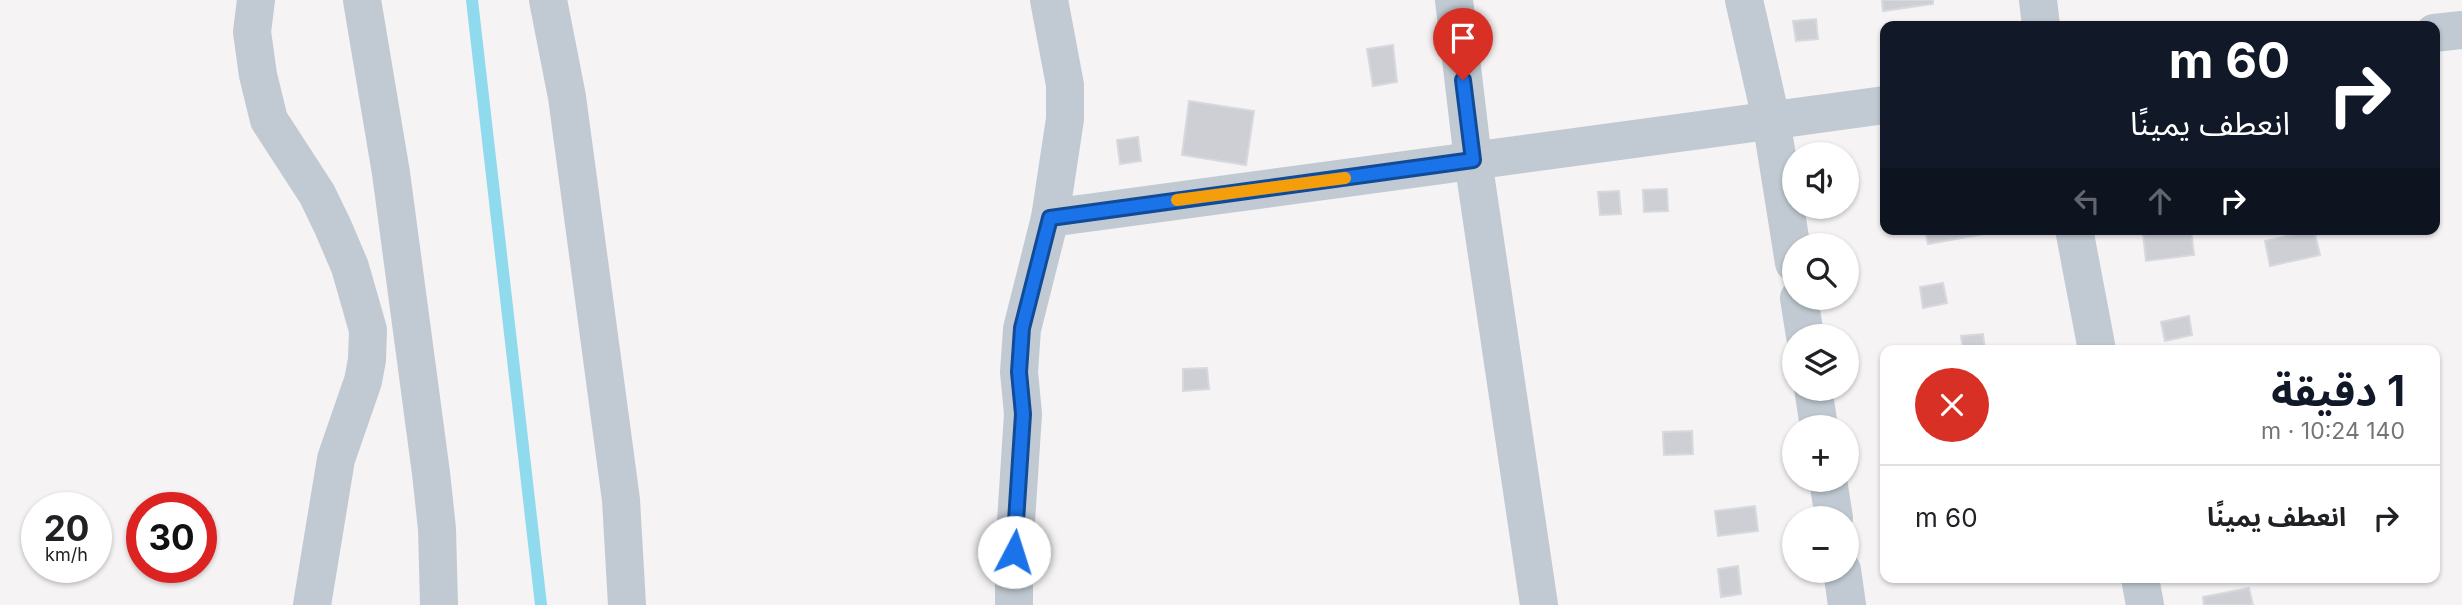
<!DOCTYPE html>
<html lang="ar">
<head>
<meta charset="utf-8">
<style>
  body { margin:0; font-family:Inter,"Noto Sans Arabic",sans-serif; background:#f6f6f6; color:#202124; direction:rtl; height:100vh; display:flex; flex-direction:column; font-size:26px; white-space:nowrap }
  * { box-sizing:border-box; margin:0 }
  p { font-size:23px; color:#757577 }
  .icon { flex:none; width:38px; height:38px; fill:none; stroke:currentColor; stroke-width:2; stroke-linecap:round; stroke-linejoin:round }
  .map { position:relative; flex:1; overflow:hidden; direction:ltr }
  .side { position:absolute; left:1880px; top:345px; width:560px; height:238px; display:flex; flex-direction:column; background:#fff; border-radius:14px; box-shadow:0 2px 5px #0004; direction:rtl }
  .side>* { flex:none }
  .top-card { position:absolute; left:1880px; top:21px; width:560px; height:214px; border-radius:14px; box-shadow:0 2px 5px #0004; direction:rtl; background:#111827; color:#fff; overflow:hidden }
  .fabs { position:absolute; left:1782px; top:142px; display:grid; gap:14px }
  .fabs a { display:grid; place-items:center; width:77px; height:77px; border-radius:50%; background:#fff; box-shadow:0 2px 5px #0004; font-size:35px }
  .speed { position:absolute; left:21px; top:492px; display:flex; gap:14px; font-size:35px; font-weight:700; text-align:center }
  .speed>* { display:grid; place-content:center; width:91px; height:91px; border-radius:50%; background:#fff; box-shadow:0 2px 5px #0004; line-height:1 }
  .speed small { font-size:18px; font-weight:400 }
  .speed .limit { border:10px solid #d22; background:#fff; color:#111 }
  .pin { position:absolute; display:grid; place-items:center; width:60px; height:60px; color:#fff; margin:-72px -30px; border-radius:50% 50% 50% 0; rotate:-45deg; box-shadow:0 0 7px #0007 }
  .pin .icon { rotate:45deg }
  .me { position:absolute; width:77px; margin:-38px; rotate:5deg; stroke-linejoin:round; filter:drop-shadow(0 0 5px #0008) }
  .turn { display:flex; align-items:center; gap:24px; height:147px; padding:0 35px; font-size:32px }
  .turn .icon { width:91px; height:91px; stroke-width:2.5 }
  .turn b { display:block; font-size:49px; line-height:60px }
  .lanes { display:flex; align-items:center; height:66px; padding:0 35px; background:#0003; justify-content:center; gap:35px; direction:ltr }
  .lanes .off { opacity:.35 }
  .round { display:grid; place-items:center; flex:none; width:74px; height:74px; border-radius:37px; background:#f6f6f6 }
  .summary { display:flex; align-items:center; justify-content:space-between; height:119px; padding:0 35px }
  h1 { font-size:42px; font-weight:700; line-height:52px; color:#111827 }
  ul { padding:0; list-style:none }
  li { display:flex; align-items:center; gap:21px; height:105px; padding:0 35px; border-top:2px solid #e0e0e0 }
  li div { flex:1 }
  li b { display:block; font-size:26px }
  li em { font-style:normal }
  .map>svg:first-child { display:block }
</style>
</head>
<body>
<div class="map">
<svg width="2462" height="605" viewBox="0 0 2462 605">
  <rect width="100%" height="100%" fill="#f5f3f3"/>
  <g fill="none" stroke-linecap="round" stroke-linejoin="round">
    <path stroke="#90daee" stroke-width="12" d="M472,0l69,605"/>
  </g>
  <g fill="#cdcfd5" stroke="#d7d9de" stroke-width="2">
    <path d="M1882,0h51v4l-50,7z"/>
    <path d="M1816,19l2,20 -22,2 -3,-20z"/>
    <path d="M1393,45l4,37 -24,4 -6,-37z"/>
    <path d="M1189,101l65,10 -8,54 -64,-10z"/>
    <path d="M1138,137l3,24 -21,3 -3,-24z"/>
    <path d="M1667,189l1,22 -24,1 -1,-22z"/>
    <path d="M1619,191l2,23 -21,1 -2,-23z"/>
    <path d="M1925,229h63l1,4 -61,11z"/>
    <path d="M2191,229l3,26 -48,6 -3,-27z"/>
    <path d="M2314,230l6,25 -50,11 -5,-25z"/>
    <path d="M1943,283l4,20 -24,5 -3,-21z"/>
    <path d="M2189,316l3,19 -27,6 -4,-19z"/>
    <path d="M1983,334l2,16h-22l-2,-14z"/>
    <path d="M1207,368l2,21 -26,2v-22z"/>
    <path d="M1692,431l1,23 -29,1 -1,-23z"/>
    <path d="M1755,506l3,25 -40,5 -3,-25z"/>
    <path d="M1738,566l3,28 -20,3 -3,-28z"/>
    <path d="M2249,588l4,17h-49l-1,-8z"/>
  </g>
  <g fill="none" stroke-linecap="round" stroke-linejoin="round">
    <g stroke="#c1cad2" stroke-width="38">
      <path d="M256,0l-4,32 6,43 11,45 48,74 16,33 17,40 18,63 -1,30 -4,21 -27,78 -24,146"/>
      <path d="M362,0l29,173 40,300 6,56 2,76"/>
      <path d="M548,0l19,97 54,403 6,105"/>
      <path d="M1454,0l19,160 66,445"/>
      <path d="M1744,0l27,119 23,144"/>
      <path d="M2038,0l3,26"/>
      <path d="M2434,33l28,-3"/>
      <path d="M1050,218l835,-113"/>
      <path d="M2074,229l23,121"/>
      <path d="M1799,298l6,38"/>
      <path d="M1813,388l6,39"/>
      <path d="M1828,480l6,38"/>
      <path d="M1842,570l5,35"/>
      <path d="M2140,578l5,27"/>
      <path d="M1014,605v-53l9,-138 -4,-42 3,-43 28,-111 15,-99v-34l-16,-85"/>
    </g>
  </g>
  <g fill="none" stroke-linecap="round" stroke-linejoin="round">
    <g stroke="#114b97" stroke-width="18">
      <path id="route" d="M1014,552l9,-138 -4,-42 3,-44 28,-110 423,-58 -10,-80"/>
    </g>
    <use href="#route" stroke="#1a73e8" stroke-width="12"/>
    <path stroke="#f59e0b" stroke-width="12" d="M1177,200l168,-22"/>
  </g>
</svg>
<div class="fabs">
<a><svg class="icon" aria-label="sound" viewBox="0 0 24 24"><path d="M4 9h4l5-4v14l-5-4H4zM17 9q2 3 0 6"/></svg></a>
<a><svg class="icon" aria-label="search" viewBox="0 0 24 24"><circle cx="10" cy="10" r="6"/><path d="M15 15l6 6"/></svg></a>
<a><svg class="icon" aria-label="layers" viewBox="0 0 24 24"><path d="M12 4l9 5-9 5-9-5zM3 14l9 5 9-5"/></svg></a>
<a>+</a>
<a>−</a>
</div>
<div class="speed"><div>20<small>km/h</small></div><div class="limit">30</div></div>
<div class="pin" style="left:1463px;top:80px;background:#d93025"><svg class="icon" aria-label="arrive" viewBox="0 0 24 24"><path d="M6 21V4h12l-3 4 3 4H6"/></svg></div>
<svg class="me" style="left:1014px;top:552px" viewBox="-20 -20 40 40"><circle r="19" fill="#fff"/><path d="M0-13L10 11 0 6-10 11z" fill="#1a73e8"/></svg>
<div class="top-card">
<div class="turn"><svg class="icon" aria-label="right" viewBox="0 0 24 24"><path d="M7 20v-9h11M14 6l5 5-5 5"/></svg><div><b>60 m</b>انعطف يمينًا</div></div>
<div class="lanes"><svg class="icon off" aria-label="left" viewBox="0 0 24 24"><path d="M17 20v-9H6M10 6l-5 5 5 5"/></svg><svg class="icon off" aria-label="ahead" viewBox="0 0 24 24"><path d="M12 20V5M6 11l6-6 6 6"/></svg><svg class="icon" aria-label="right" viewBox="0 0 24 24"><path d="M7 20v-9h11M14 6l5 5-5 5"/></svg></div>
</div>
<section class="side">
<div class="summary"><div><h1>1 دقيقة</h1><p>140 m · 10:24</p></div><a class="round" style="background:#d93025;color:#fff"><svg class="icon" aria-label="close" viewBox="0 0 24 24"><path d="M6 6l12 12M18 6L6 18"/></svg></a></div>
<ul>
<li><svg class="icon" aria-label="right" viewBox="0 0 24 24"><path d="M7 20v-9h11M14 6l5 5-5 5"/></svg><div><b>انعطف يمينًا</b></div><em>60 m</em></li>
</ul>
</section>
</div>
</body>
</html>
